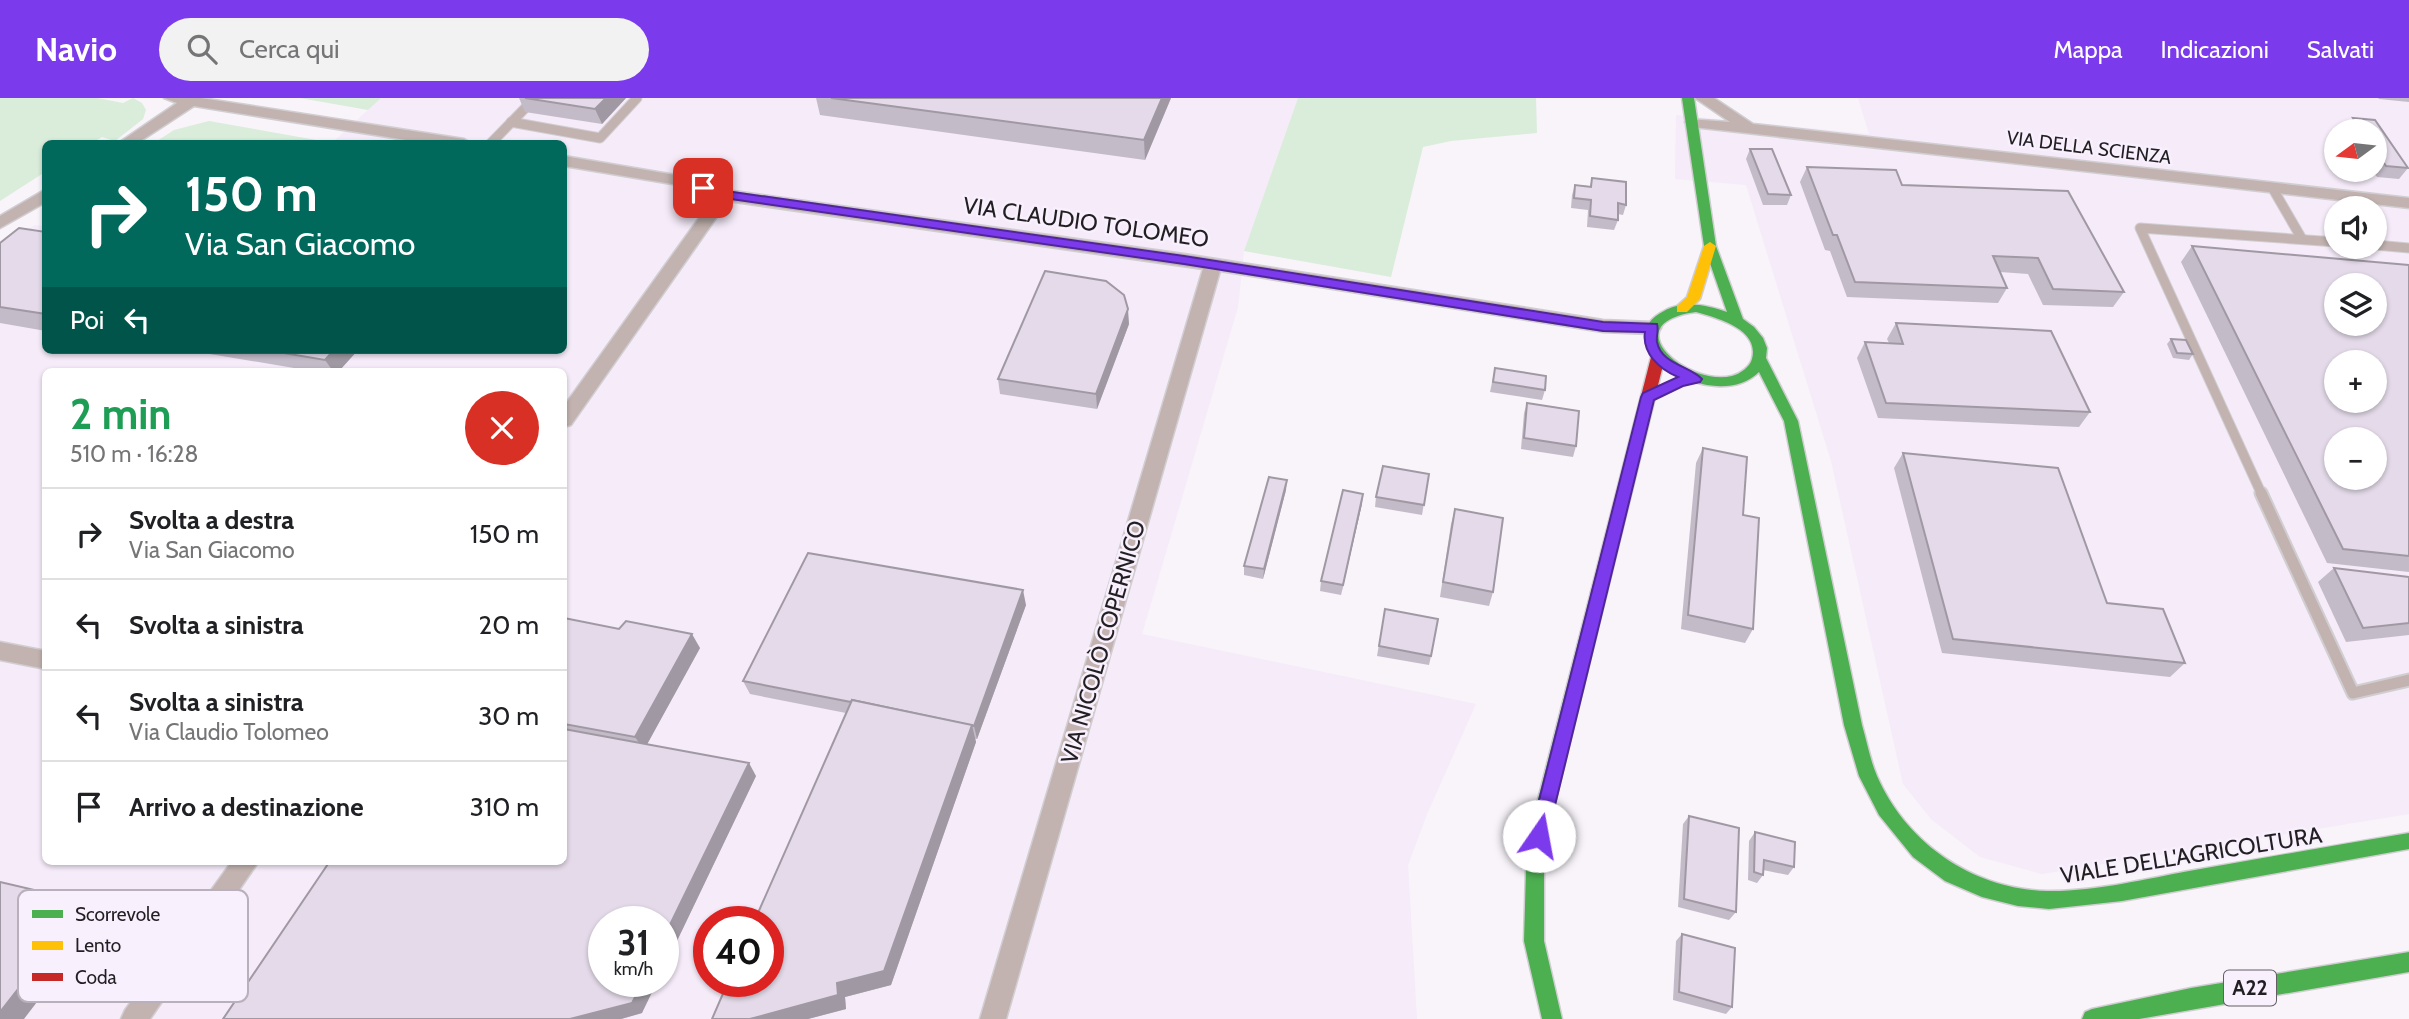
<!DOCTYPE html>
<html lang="it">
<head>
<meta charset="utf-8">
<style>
  body { margin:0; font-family:Cabin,sans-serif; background:#f2f2f2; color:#202124; height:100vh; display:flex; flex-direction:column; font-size:26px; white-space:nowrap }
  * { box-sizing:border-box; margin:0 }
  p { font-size:23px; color:#757577 }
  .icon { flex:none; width:38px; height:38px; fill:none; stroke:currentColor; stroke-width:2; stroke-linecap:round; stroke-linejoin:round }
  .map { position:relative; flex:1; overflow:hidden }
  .side { position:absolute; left:42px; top:270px; width:525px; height:497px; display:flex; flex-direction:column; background:#fff; border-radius:10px; box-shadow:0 2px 5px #0004 }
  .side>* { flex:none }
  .guide { position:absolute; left:42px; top:42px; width:525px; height:214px; border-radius:10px; box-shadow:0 2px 5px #0004; background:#00695c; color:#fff; overflow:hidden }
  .needle { width:46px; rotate:255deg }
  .controls { position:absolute; left:2324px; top:21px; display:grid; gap:14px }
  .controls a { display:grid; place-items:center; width:63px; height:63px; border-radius:50%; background:#fff; box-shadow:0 2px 5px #0004; font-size:35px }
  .speed { position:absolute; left:588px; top:808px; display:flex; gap:14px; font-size:35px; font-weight:700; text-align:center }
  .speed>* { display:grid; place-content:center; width:91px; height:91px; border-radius:50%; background:#fff; box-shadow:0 2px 5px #0004; line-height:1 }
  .speed small { font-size:18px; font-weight:400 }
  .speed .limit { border:10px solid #d22; background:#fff; color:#111 }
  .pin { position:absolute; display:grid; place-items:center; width:60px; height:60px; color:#fff; margin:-30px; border-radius:14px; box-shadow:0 4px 10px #0006 }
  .me { position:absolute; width:77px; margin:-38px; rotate:12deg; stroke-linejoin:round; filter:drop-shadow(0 0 5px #0008) }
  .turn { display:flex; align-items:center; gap:24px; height:147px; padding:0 28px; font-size:32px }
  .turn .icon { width:91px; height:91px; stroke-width:2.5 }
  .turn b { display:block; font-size:49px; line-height:60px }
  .then { display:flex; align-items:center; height:66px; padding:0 28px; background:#0003; gap:14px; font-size:26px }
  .round { display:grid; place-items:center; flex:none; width:74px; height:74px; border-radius:37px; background:#f2f2f2 }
  .overview { display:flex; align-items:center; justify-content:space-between; height:119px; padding:0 28px }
  h1 { font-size:42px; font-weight:700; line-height:52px; color:#1e9e55 }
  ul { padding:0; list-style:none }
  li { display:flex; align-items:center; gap:21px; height:91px; padding:0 28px; border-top:2px solid #e0e0e0 }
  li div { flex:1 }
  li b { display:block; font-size:26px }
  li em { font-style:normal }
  header { display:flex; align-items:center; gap:42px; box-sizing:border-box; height:98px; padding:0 35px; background:#7c3aed; color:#fff }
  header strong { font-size:33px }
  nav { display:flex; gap:38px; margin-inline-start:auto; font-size:24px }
  .search { width:490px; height:63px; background:#f2f2f2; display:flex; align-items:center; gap:18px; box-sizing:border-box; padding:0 24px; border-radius:38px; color:#757577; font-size:26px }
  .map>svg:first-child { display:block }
</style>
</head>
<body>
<header>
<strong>Navio</strong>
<div class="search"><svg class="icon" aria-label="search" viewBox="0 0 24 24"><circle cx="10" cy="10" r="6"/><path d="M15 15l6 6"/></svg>Cerca qui</div>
<nav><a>Mappa</a><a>Indicazioni</a><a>Salvati</a></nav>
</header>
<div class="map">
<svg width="2409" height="921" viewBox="0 0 2409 921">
  <rect width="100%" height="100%" fill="#f8f4fa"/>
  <g fill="#f5ebf9" fill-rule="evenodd">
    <path d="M381,0h917l-54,153 -6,56 -96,327 334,70 -49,110 -19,51 9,154h-1417v-772l35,-22 10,1 1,124h518v-206l-232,-1zM46,273h518v490h-518zM604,824h59v60h-59zM709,824h59v60h-59z"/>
    <path d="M1858,0h551v716l-367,60 -62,-17 -49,-38 -28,-35 -72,-323 -85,-276 -71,-6 1,-64 193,19zM2336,33h39v39h-39zM2336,110h39v39h-39zM2336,187h39v39h-39zM2336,264h39v39h-39zM2336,341h39v39h-39z"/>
  </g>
  <g fill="#daecda">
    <path d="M0,0h97l26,5 10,-5 9,5 4,7 -3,9 -28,22 -13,-4 -10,6 -46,1 -1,28 -45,29z"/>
    <path d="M300,0h81l-13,12z"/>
    <path d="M1298,0h238l1,35 -86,8 -28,6 -32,130 -147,-26z"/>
    <path d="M209,23l124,22h-179l20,-13z"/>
  </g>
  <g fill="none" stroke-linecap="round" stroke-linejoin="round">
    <g stroke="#d1ced2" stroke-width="11">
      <g id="lane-far1">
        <path d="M511,24l89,16 37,-40"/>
        <path d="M490,46l45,-46"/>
        <path d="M2273,91l29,50"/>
        <path d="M2375,147l34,3"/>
        <path d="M2262,397l-122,-267 196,14"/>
      </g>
    </g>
    <g stroke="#d1ced2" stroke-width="15">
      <path id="lane" d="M2261,395l92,200 56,-13"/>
    </g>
    <g stroke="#d1ced2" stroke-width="3">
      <g id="street">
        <path d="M164,0h37l263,41 8,5h-41l-237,-38 -58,38h-19l60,-41z"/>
        <path d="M1695,0h19l39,26 656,74v10l-716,-81 -5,-2 -3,-3 3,-3 42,3z"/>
        <path d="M564,58l117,20 45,14 458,64 419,66 49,2 6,2 3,4 -3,4 -6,2 -49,-2 -383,-61 -214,748h-26l223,-750 -475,-68 -157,224 -7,2v-21l150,-209 -36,-12 -114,-19z"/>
        <path d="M46,91v13l-46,26v-12z"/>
        <path d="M0,544l46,9v18l-46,-9z"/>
        <path d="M232,763h27l-109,158h-29l4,-9z"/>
      </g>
    </g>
    <g stroke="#d1ced2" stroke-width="3">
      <g id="fast">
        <path d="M1682,0h12l22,148 27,73 11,8 9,11 4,10 -1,10 32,63 64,304c5,17 8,35 15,51 30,68 96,113 170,115 45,1 99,-12 142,-20 74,-13 147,-26 220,-38v16l-287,52 -73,8 -31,-3 -36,-9 -37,-16 -32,-24 -34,-42 -20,-39 -15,-51 -60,-304 -25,-49c-46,45 -159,-28 -95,-61 20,-11 42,-6 63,1l-23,-66zM1696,214c21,6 64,17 56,47 -2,8 -12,15 -20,17 -45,11 -119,-53 -36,-64z"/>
        <path d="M1599,488l6,1 2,5 -55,223 -8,55v71l18,78h-20l-18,-78 2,-71 8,-55 57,-223 2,-5z"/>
        <path d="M2409,854v20l-270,47h-57l3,-7 7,-3 99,-21z"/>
      </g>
    </g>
    <g stroke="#d1ced2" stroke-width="3">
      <path id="slow" d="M1710,144l6,4 -16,53 -13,13h-10v-6l10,-9 17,-51z"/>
    </g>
    <g stroke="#d1ced2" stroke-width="3">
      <path id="jam" d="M1658,254l7,5 -58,235 -2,5h-12l-2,-5 60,-235z"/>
    </g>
    <use href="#lane-far1" stroke="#c2b3b0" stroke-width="9"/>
    <use href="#lane" stroke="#c2b3b0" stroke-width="11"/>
    <use href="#street" fill="#c2b3b0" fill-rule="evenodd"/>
    <use href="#fast" fill="#4caf50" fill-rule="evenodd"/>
    <use href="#slow" fill="#ffc107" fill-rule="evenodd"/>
    <use href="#jam" fill="#c62828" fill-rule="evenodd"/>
  </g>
  <g fill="#c4bbc8">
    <path d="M519,0h107l-24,26 -77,-12z"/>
    <path d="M816,0h355l-26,62 -325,-45z"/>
    <path d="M2378,0h31v4l-30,-3z"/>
    <path d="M2353,20l22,2 33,48 -9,11 -22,-2 -5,-7h3v-39h-28l-2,-2z"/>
    <path d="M1750,51l41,46 -4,10h-24l-17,-46z"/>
    <path d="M1807,69l95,18 222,107 -11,15 -70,-2 -15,-31 -28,-2 7,16 -9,15 -151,-6 -17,-46 -5,-1 -25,-68z"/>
    <path d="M1592,80l34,27 -3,10 -5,-1v6l-4,10 -27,-3 1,-17 -17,-2 1,-13 3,-10 15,1z"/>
    <path d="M46,134v99l-46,-8v-80z"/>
    <path d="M2192,148l217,19v307l-82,-9 -146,-301z"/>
    <path d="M1896,225l194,89 -11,15 -201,-9 -21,-60 8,-16 24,1 -2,-4z"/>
    <path d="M1129,226l-32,85 -97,-15 -2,-15z"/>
    <path d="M2171,241l22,15 -4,6 -16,-2 -6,-14z"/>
    <path d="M186,252h172l-19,21h-27z"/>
    <path d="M1495,270l50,22 -3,10 -52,-8z"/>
    <path d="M1527,305l49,43 -3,11 -52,-8 3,-36z"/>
    <path d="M1703,350l40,67 10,114 -8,14 -64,-14 15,-166z"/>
    <path d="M1903,355l204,150 78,60 -15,14 -228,-24 -48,-185z"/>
    <path d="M1429,376l-7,41 -47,-8 1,-10z"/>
    <path d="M1286,392l-23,89 -19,-4v-9z"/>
    <path d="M1362,406l-21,91 -21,-4 1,-10z"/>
    <path d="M1455,411l38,83 -4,14 -49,-9 11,-73z"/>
    <path d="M2334,470l75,9v58l-63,7 -28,-60z"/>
    <path d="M1026,507l-49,134h-2l1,3 -85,243 -46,12 1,12 -38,10h-96l134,-306 -96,-19 -7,-13z"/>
    <path d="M1385,511l46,47 -2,9 -52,-9z"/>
    <path d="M564,520l136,30 -53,96 109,32 -93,194v-48l-21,91 -21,6h-398l341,-158z"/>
    <path d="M1689,718l47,96 -7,8 -51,-13 5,-83z"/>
    <path d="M1755,734l39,35 -6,8 -25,-5v5l-6,8 -9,-3 1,-39z"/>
    <path d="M1682,836l50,73 -6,7 -53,-14 3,-59z"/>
  </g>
  <g fill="#a099a3">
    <path d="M606,0h20l-24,26 -7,-15z"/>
    <path d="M1162,0h9l-26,62 -1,-20z"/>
    <path d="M1128,211l1,15 -32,85 -1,-15z"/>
    <path d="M334,252h24l-19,21h-6l-8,-11z"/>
    <path d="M1287,382l-1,10 -23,89 1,-10z"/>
    <path d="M1363,396l-1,10 -21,91 2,-10z"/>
    <path d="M1023,492l3,15 -49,134 -3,-13z"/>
    <path d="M692,536l8,14 -56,102 -9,-13z"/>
    <path d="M972,627l4,17 -85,243 -46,12 1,12 -38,10h-58l87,-36z"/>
    <path d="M749,665l7,13 -93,194v-31z"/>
    <path d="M86,804l19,11 -81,106h-24v-7z"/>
    <path d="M643,884h14l-15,31 -21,6h-51z"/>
  </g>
  <g fill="#e4dae9" stroke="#a099a3" stroke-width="2" fill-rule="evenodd">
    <path d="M525,0h81l-11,11z"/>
    <path d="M831,0h331l-18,42z"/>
    <path d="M2353,20l22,2 33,48 -22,-2 -11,-16v-19h-13z"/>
    <path d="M1750,51h22l19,46 -23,-1z"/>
    <path d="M1807,69l89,3 6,15 166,6 56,101 -71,-3 -15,-31 -45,-2 14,32 -152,-6 -18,-47h-4z"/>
    <path d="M1592,80l34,4v23l-8,-2v17l-28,-4 1,-16 -17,-2 1,-13 16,2z"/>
    <path d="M19,130l27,4v82l-46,-7v-64z"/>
    <path d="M2192,148l217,19v291l-66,-7zM2336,187h39v39h-39zM2336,264h39v39h-39zM2336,341h39v39h-39z"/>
    <path d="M1045,173l61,10 18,14 4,14 -32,85 -98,-15z"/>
    <path d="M1896,225l155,8 39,81 -204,-9 -21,-61 38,2z"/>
    <path d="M2171,241l15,1 7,14 -16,-1z"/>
    <path d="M266,252h68l-9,10z"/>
    <path d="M1495,270l51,8 -1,14 -52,-8z"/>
    <path d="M1527,305l52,8 -3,35 -52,-8z"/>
    <path d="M1703,350l44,9 -4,58 16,3 -6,111 -65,-14z"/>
    <path d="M1903,355l155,15 49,135 56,6 22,54 -232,-24z"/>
    <path d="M1383,368l46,8 -5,31 -48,-8z"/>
    <path d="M1269,379l18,3 -23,89 -20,-3z"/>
    <path d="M1343,392l20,4 -20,91 -22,-4z"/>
    <path d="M1455,411l48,9 -10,74 -50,-10z"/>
    <path d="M808,455l215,37 -49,136 -122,-26 -1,2 -108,-21z"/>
    <path d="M2334,470l75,9v46l-46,5z"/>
    <path d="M1385,511l53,10 -7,37 -52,-10z"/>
    <path d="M564,520l55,11 7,-8 66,13 -57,103 -71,-13z"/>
    <path d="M852,602l120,25 -88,246 -47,12 1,12 -88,24h-38l16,-37h40v-60h-14z"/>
    <path d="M564,631l185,34 -86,176v-17h-59v60h39l-11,21 -62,16h-347l107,-158h234z"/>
    <path d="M1689,718l50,12 -3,84 -52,-13z"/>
    <path d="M1755,734l40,10 -1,25 -30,-7 -1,15 -9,-3z"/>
    <path d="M0,784l86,20 -86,110z"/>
    <path d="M1682,836l53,14 -3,59 -53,-15z"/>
  </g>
  <path fill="#7c3aed" stroke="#51269a" stroke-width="2" d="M703,86l23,7 458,65 419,66 54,2c2,7 -1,11 0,18 4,22 33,24 45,37l-2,3 -17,4 -29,14 -108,442 -7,2 -6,-2 -3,-6 111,-439 2,-4 35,-16c-19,-8 -36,-24 -33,-45l-42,-1 -419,-67 -460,-66 -26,-8v-5z"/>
  <g text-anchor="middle" stroke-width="5" stroke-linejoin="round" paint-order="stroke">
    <g font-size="19" fill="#221f23" stroke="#f9f0fe">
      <text transform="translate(2089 49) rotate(7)" y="7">VIA DELLA SCIENZA</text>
    </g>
    <rect fill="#f9f0fe" stroke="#625e65" stroke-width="2" x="2224" y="872.5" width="52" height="35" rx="5"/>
    <g font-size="21" font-weight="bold" fill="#221f23">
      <text x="2250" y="897">A22</text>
    </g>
    <g font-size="23" fill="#221f23" stroke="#f9f0fe">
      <text transform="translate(1086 124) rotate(8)" y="8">VIA CLAUDIO TOLOMEO</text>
      <text transform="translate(1103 544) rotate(-74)" y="8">VIA NICOLÒ COPERNICO</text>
      <text transform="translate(2191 757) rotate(-9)" y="8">VIALE DELL'AGRICOLTURA</text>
    </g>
  </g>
  <rect x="18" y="792" width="230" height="112" rx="10" fill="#f9f0fe" stroke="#b8b1bc" stroke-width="2"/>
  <rect x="32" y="812" width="31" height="8" fill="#4caf50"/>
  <rect x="32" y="843" width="31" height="9" fill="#ffc107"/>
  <rect x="32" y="875" width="31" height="8" fill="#c62828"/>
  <g font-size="19" fill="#221f23">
    <text x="75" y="823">Scorrevole</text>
    <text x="75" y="854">Lento</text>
    <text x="75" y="886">Coda</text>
  </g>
</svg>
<div class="controls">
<a><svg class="needle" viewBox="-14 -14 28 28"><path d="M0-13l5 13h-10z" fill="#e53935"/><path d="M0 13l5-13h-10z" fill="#757577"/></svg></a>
<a><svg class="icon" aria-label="sound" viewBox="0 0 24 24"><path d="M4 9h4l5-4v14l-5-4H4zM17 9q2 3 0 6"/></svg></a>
<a><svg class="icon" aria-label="layers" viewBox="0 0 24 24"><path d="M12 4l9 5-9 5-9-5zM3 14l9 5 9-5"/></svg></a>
<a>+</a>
<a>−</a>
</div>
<div class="speed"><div>31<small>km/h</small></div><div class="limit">40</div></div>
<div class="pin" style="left:703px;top:90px;background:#d93025"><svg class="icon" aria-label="arrive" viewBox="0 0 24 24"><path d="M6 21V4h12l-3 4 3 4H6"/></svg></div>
<svg class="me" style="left:1539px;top:738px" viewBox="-20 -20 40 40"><circle r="19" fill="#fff"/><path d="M0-13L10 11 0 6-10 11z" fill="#7c3aed"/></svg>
<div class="guide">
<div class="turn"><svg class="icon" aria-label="right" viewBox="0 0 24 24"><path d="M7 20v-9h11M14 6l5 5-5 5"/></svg><div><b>150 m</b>Via San Giacomo</div></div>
<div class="then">Poi<svg class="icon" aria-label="left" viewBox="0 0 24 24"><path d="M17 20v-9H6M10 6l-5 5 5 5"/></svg></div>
</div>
<section class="side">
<div class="overview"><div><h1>2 min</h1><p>510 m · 16:28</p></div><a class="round" style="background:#d93025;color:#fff"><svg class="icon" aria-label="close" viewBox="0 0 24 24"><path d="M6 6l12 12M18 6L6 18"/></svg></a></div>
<ul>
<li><svg class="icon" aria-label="right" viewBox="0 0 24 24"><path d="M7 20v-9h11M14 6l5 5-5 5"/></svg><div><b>Svolta a destra</b><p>Via San Giacomo</p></div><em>150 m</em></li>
<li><svg class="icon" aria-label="left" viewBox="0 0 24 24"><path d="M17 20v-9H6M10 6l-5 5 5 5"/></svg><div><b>Svolta a sinistra</b></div><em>20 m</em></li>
<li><svg class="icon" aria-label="left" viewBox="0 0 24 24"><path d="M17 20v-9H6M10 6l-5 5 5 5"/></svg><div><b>Svolta a sinistra</b><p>Via Claudio Tolomeo</p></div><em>30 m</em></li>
<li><svg class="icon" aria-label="arrive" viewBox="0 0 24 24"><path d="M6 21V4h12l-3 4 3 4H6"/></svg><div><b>Arrivo a destinazione</b></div><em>310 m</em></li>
</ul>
</section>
</div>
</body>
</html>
